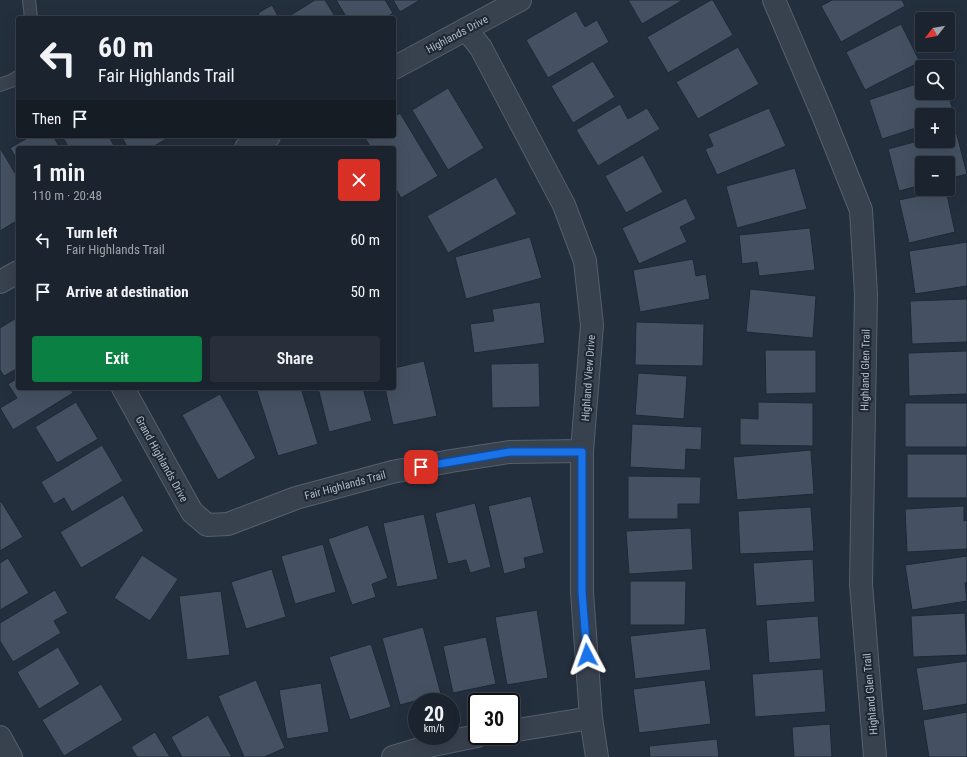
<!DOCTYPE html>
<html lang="en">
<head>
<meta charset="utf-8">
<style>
  body { margin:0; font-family:"Roboto Condensed",sans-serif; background:#282f3a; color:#f1f3f6; height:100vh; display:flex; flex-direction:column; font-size:15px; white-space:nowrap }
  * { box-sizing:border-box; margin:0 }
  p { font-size:13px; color:#a0a4aa }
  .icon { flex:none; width:22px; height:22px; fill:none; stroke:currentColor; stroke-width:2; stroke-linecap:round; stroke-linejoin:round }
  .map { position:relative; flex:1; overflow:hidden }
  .drawer { position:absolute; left:16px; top:146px; width:380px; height:244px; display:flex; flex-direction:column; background:#1b232e; border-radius:4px; box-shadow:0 4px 16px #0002,0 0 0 1px #39404a }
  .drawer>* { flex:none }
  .banner { position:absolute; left:16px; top:16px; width:380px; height:122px; border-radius:4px; box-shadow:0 4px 16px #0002,0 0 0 1px #39404a; background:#1b232e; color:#f1f3f6; overflow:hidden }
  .needle { width:26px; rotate:239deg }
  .tools { position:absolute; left:915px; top:12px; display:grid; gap:8px }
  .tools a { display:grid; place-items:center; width:40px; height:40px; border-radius:4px; background:#1b232e; box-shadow:0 4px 16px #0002,0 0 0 1px #39404a; font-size:20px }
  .speed { position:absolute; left:408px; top:693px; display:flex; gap:8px; font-size:20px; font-weight:700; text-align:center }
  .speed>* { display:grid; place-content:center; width:52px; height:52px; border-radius:50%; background:#1b232e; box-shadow:0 4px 16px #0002,0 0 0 1px #39404a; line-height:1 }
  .speed small { font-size:10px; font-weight:400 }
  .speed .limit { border:2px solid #111; border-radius:6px; background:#fff; color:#111 }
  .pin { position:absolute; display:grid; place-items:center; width:34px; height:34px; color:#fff; margin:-17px; border-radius:8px; box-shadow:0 2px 6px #0006 }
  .me { position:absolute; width:44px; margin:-22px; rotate:356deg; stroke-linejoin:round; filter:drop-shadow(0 0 3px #0008) }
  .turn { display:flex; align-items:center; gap:14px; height:84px; padding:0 16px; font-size:18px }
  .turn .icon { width:52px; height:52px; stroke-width:2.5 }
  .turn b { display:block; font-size:28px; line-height:34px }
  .then { display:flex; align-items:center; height:38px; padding:0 16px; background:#0003; gap:8px; font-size:15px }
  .round { display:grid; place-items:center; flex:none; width:42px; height:42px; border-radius:4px; background:#282f3a }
  .headline { display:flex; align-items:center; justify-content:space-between; height:68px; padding:0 16px }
  h1 { font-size:24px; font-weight:600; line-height:30px }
  .cta { display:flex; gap:8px; margin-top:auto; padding:8px 16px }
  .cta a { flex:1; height:46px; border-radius:4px; background:#0b8043; color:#fff; font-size:16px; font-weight:600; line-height:46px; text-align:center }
  .cta a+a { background:#282f3a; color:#f1f3f6 }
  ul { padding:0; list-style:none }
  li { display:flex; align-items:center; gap:12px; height:52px; padding:0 16px }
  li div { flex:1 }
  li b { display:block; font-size:15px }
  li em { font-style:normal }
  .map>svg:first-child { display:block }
</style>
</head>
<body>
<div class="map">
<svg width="967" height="757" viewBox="0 0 967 757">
  <rect width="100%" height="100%" fill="#242f3e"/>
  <g fill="#455162" stroke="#1f2835">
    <path d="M315,0h10l11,18h-50z"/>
    <path d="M336,0h49l8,13 -8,5h-38z"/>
    <path d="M393,0h27l-20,12z"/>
    <path d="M628,0h55l-41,24z"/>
    <path d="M711,0h2l20,35 -65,38 -21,-36z"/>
    <path d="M832,0h70l3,6 -64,36 -20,-36z"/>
    <path d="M272,5l7,13h-18l-3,-5z"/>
    <path d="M576,11l9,16 12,-7 12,22 -61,36 -22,-38z"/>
    <path d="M901,24l19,38 -55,28 -19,-38z"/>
    <path d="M738,47l21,37 -61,35 -22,-37z"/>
    <path d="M593,61l22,36 -42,26 -22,-37z"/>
    <path d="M922,82v11h25l8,22 -7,2v-2h-26v11l-40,13 -13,-39z"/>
    <path d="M448,88l36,60 -36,22 -36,-60z"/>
    <path d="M620,104l8,15 19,-11 13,21 -62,37 -22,-36z"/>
    <path d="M769,108l17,38 -69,29 -12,-26 8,-3 -5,-12z"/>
    <path d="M400,113l38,63 -37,22 -7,-12v-38h-23l-7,-12h30v-19z"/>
    <path d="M956,131l11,43 -19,5v-16h-26v22l-23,6 -11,-42 34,-9 26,1v-7z"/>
    <path d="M31,136h22l7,12h-42v13l-8,-13z"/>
    <path d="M66,136h43l6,12h-46l-6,-10z"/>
    <path d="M121,136h50l-20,12h-23z"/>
    <path d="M0,148l18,30v42l-18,11z"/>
    <path d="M643,155l20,37 -37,21 -21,-37z"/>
    <path d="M795,168l12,41 -70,19 -11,-42z"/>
    <path d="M496,177l21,37 -69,39 -21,-37z"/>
    <path d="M946,190l9,42 -46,11 -10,-43z"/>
    <path d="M686,198l10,21 -16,8 7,15 -48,22 -17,-36z"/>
    <path d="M810,228l5,42 -56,6 -2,-14 -15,2 -3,-29z"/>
    <path d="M530,237l12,41 -76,21 -11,-42z"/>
    <path d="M967,242v44l-52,8 -6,-43z"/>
    <path d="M693,259l3,17 10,-2 4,25 -70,13 -7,-42z"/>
    <path d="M750,289l66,7 -3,42 -67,-6z"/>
    <path d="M967,299v43l-55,2 -2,-43z"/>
    <path d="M540,302l5,41 -71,10 -4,-29 24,-3 -2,-12z"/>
    <path d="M18,317v51l-14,8 -4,-6v-42z"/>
    <path d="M636,322l68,2 -1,42 -68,-1z"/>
    <path d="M765,350h51v43l-50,1z"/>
    <path d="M967,351v43l-58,2 -1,-43z"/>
    <path d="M424,361l13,55 -44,9 -8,-37h9v-20z"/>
    <path d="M539,363l1,44 -48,1 -1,-44z"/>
    <path d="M638,373l49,3 -3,43 -49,-4z"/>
    <path d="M18,378v10h52l3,5 -60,37 -13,-22 17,-10 -9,-14z"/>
    <path d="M256,388h45l17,56 -40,12z"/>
    <path d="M318,388h45l9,33 -43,11z"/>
    <path d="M220,394l36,64 -38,22 -36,-65z"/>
    <path d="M76,402l22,37 -41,24 -22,-36z"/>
    <path d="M758,402l55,1v43l-73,-1v-27l18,1z"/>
    <rect x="905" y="403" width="62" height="44"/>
    <path d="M632,424l70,3 -1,23 -15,-1 -1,21 -55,-3z"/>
    <path d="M102,445l21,36 -51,31 -8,-14 -10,6 -13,-22z"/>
    <path d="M811,450l3,44 -77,6 -4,-43z"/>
    <rect x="907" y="454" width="60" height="44"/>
    <path d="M628,476l73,1 -1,27h-22v15h-50z"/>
    <path d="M123,495l21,36 -63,37 -21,-36z"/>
    <path d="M531,496l13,57 -20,5 2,10 -22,6 -16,-68z"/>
    <path d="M1,501l22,36 -23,14v-49z"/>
    <path d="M475,503l16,64 -21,6 -4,-13 -18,4 -13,-51z"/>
    <path d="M964,506v15l3,-1v29l-60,3 -2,-43z"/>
    <path d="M811,507l3,44 -74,3 -2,-43z"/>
    <path d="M424,514l14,65 -41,8 -14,-64z"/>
    <path d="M368,525l20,53 -16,6 4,13 -24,8 -24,-66z"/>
    <path d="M691,528l2,42 -64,4 -3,-43z"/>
    <path d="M323,544l13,48 -41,12 -14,-48z"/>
    <path d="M142,555l36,24 -28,42 -36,-23z"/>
    <path d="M967,556v26l-2,1 2,18 -55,9 -7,-45z"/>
    <path d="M8,558l21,35 -29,17v-47z"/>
    <path d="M813,559l2,43 -59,4 -3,-43z"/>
    <path d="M272,569l14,48 -40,12 -15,-47z"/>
    <path d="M630,581h56l-1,44h-55z"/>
    <path d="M55,590l13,23 -14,8 7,12 -48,29 -13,-21v-18z"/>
    <path d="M221,591l9,64 -43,5 -8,-64z"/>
    <path d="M537,610l11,68 -41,7 -12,-68z"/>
    <path d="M965,613l2,42 -54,2 -2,-41z"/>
    <path d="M818,616l3,43 -52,4 -3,-43z"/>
    <path d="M423,627l18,67 -41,11 -18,-67z"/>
    <path d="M706,628l5,42 -76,9 -5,-43z"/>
    <path d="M486,637l10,47 -43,9 -10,-47z"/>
    <path d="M371,644l20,63 -41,13 -21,-63z"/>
    <path d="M58,647l22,37 -41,25 -22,-37z"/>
    <path d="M967,661v43l-44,7 -7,-43z"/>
    <path d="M823,669l3,43 -71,5 -3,-43z"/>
    <path d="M256,680l29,68 -21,9h-20l-26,-61z"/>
    <path d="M705,680l6,44 -72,9 -6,-44z"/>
    <path d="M321,683l8,49 -42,7 -8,-49z"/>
    <path d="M101,684l22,36 -59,36 -22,-36z"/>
    <path d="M967,712v45h-38l-6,-37z"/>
    <path d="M208,715l24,42h-50l-11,-20z"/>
    <path d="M830,724l2,33h-38l-2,-30z"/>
    <path d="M155,732l15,25h-33l-6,-10z"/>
    <path d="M717,739l2,18h-69l-1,-11z"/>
  </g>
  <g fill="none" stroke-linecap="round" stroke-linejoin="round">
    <g stroke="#565f6c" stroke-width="14">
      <g id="service">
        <path d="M29,0l2,18"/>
        <path d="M0,85l11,-4 7,-4"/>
      </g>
    </g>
    <g stroke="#565f6c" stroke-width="24">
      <g id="minor">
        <path d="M774,0l49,115 38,95 5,84 -5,290 14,173"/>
        <path d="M466,29l15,19 83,157 21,56 7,64 -10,126v141l9,126 6,39"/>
        <path d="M394,68l126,-68"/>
        <path d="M246,148l23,-12"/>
        <path d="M0,282l18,-10"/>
        <path d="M123,388l69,124 15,13 21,-1 68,-26 96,-26 59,-11 58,-9 73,-1"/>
        <path d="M511,731l80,-13"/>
        <path d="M0,737l11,20"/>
        <path d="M393,757l40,-12 44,-9"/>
      </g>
    </g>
    <use href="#service" stroke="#38414e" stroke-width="12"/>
    <use href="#minor" stroke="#38414e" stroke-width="22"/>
  </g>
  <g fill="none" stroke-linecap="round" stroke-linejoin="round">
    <g stroke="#114b97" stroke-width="10">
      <path id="route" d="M421,467l89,-15h72v140l5,63"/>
    </g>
    <use href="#route" stroke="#1a73e8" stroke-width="7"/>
  </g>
  <g text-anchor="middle" stroke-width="4" stroke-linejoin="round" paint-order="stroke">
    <g font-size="11" fill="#b4bcc9" stroke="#1d2633">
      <text transform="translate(457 34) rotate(-28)" y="4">Highlands Drive</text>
      <text transform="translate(865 370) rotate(-89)" y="4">Highland Glen Trail</text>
      <text transform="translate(588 378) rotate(-86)" y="4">Highland View Drive</text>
      <text transform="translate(162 459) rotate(61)" y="4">Grand Highlands Drive</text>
      <text transform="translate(345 485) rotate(-15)" y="4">Fair Highlands Trail</text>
      <text transform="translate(870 694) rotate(-95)" y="4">Highland Glen Trail</text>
    </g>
  </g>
</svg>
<div class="tools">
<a><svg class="needle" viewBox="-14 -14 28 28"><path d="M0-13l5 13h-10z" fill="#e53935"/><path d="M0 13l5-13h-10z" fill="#a0a4aa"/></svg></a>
<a><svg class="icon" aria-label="search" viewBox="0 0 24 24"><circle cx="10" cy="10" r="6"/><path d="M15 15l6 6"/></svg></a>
<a>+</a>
<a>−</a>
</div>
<div class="speed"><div>20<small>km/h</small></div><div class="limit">30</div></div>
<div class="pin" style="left:421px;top:467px;background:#d93025"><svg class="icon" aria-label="arrive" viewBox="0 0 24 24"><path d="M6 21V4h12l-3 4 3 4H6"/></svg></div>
<svg class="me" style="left:587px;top:655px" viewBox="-20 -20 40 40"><path d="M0-17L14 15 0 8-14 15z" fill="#1a73e8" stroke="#fff" stroke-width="4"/></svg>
<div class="banner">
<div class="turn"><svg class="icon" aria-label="left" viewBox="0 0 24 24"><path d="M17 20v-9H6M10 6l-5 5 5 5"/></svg><div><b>60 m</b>Fair Highlands Trail</div></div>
<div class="then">Then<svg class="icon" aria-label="arrive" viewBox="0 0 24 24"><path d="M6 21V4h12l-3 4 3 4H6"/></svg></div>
</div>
<section class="drawer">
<div class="headline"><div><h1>1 min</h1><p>110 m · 20:48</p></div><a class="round" style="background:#d93025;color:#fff"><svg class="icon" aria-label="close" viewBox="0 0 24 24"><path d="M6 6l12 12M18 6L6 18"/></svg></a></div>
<ul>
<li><svg class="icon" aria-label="left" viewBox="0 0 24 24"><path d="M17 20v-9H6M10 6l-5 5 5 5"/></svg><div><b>Turn left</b><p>Fair Highlands Trail</p></div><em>60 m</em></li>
<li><svg class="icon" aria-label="arrive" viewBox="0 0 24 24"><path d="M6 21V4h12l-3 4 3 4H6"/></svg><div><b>Arrive at destination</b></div><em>50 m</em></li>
</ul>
<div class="cta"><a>Exit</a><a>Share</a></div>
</section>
</div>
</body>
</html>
